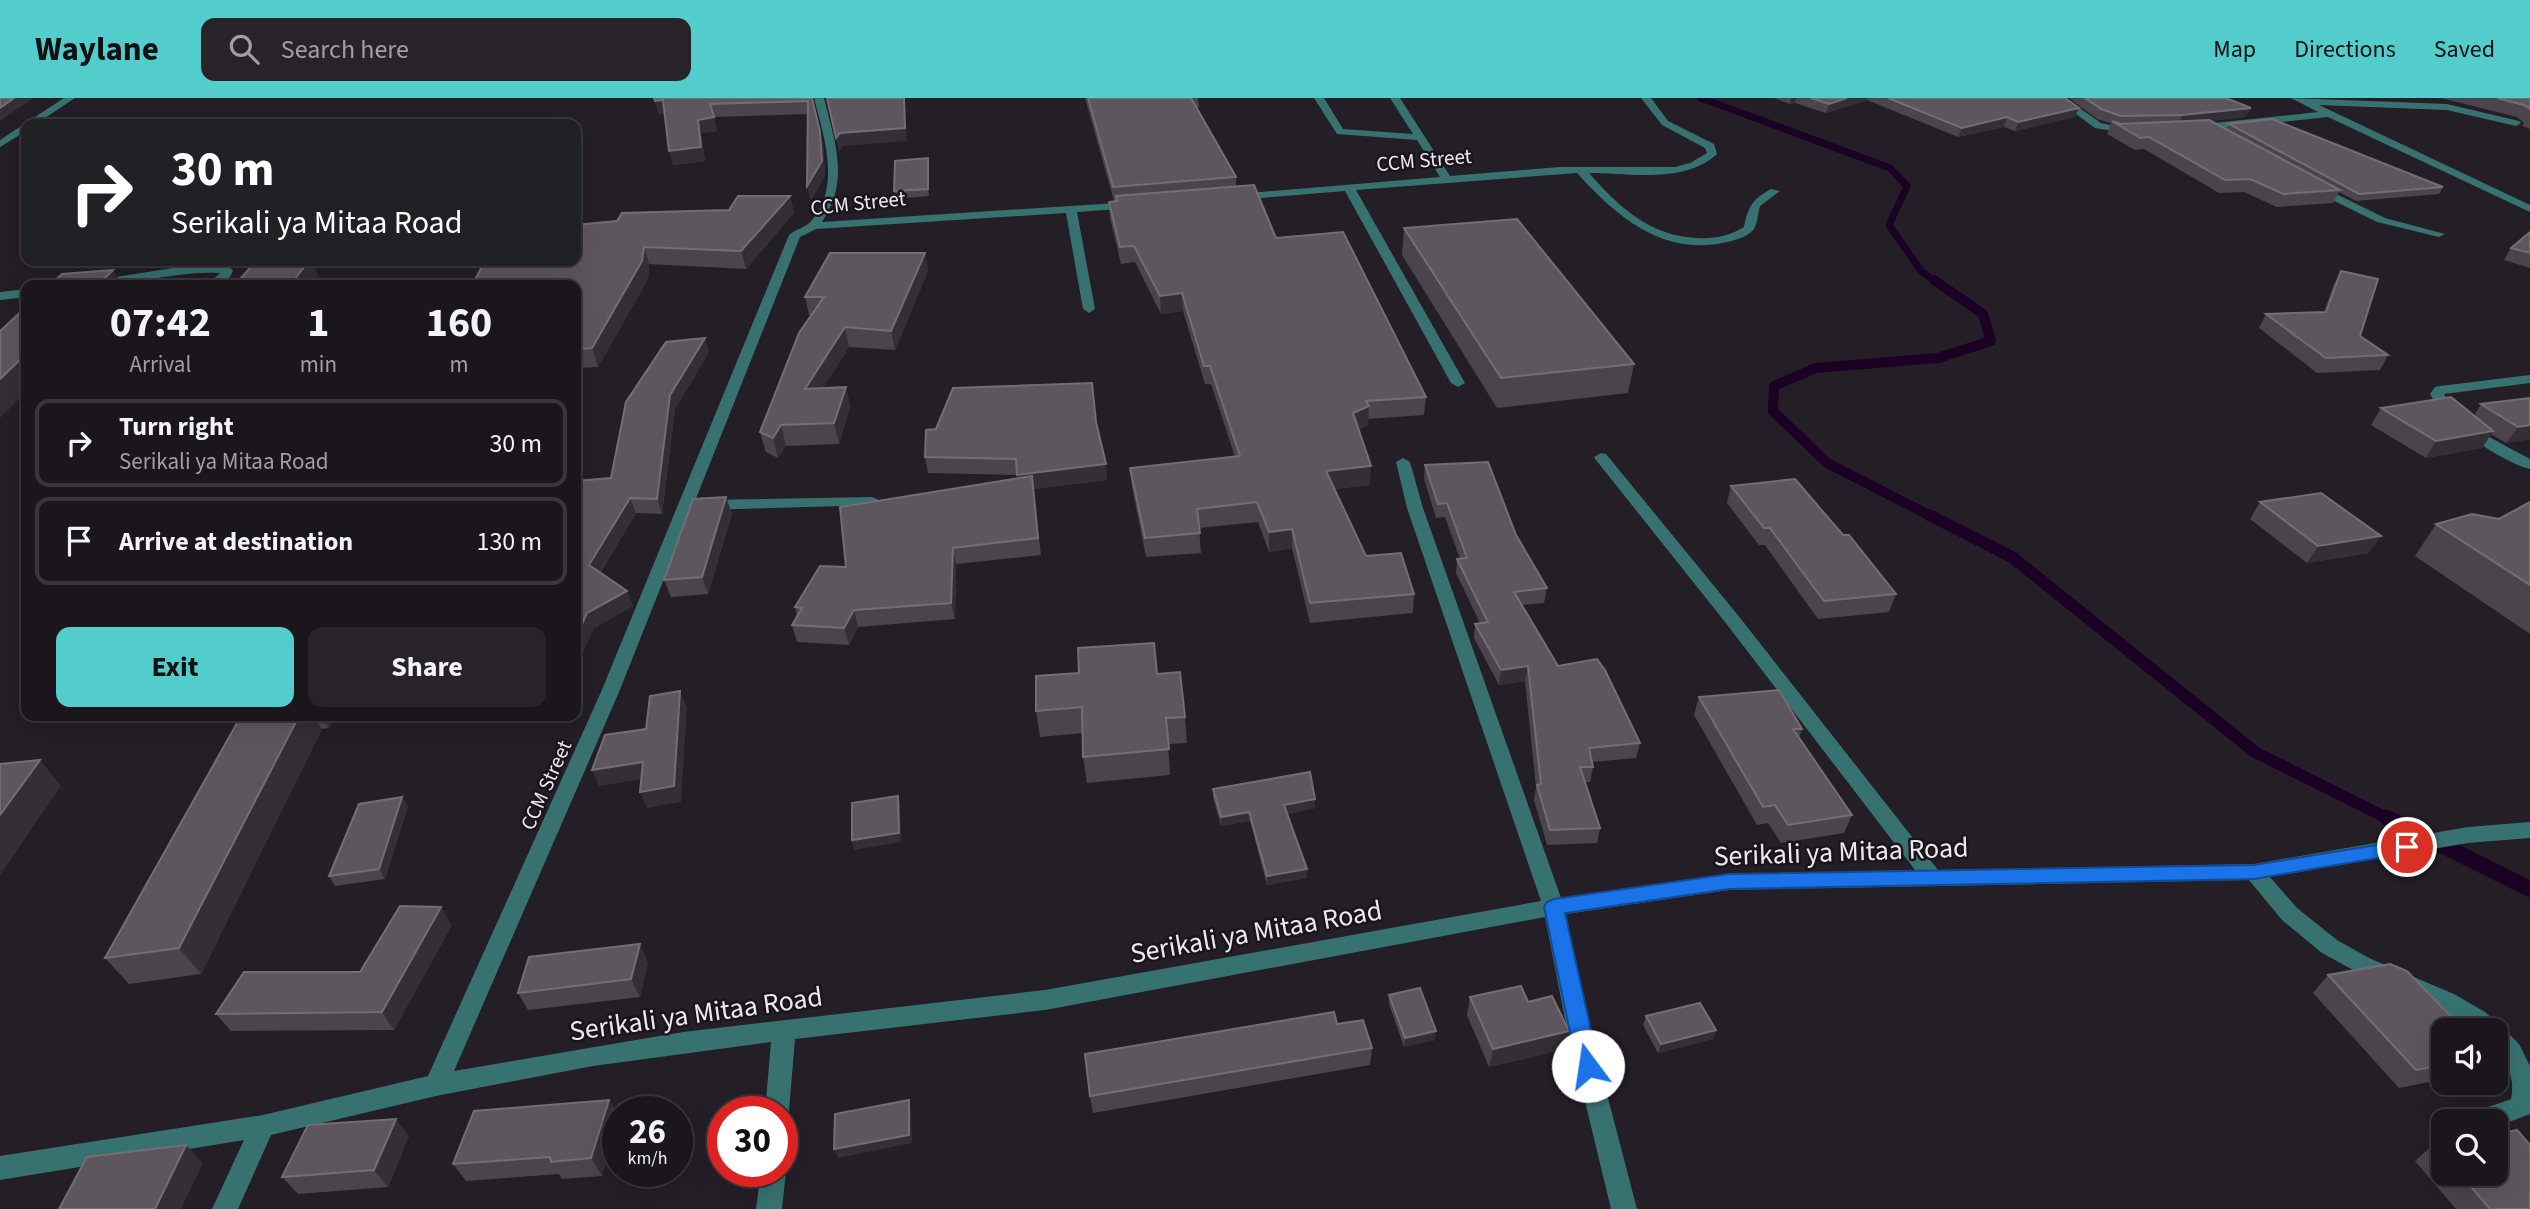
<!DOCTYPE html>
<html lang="en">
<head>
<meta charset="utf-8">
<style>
  body { margin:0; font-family:"Source Sans 3",sans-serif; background:#282329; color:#f1f3f6; height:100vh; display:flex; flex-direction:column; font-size:26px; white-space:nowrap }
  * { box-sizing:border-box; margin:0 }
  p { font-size:23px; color:#a09fa3 }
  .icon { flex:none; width:38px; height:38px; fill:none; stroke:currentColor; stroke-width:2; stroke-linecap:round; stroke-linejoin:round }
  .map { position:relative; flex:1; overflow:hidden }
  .sheet { position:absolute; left:21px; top:182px; width:560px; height:441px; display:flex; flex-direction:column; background:#1b161c; border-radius:14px; box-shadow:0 7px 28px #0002,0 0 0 2px #39353b }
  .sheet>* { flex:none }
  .top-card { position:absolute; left:21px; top:21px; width:560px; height:147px; border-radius:14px; box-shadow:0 7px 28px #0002,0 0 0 2px #39353b; background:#202124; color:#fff; overflow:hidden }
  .tools { position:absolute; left:2431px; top:920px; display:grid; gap:14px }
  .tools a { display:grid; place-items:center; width:77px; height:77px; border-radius:14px; background:#1b161c; box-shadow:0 7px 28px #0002,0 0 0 2px #39353b; font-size:35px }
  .speed { position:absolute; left:602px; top:998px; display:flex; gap:14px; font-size:35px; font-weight:700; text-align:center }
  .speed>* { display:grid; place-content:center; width:91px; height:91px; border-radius:50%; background:#1b161c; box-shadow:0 7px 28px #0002,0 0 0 2px #39353b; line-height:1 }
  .speed small { font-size:18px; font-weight:400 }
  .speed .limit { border:10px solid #d22; background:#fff; color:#111 }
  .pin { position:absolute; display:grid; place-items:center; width:60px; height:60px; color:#fff; margin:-30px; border:4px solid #fff; border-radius:50%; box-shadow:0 2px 7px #0007 }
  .me { position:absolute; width:77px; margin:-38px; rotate:346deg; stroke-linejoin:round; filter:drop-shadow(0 0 5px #0008) }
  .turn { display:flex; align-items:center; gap:24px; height:147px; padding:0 35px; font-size:32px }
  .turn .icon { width:91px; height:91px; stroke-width:2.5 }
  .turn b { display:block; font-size:49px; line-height:60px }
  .eta { display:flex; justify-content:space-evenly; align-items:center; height:119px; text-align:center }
  .eta b { font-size:42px; font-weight:700; line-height:49px }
  .button { display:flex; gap:14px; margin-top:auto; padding:14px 35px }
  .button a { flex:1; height:80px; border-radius:14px; background:#52cdcc; color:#111; font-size:28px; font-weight:700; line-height:80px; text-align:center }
  .button a+a { background:#282329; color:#f1f3f6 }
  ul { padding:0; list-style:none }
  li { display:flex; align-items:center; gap:21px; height:88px; margin:0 14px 10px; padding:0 21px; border:4px solid #39353b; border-radius:14px }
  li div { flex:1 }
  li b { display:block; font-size:26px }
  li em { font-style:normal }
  header { display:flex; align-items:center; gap:42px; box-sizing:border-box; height:98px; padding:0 35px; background:#52cdcc; color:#111 }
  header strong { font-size:33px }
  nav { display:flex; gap:38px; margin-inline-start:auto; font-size:24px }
  .search { width:490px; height:63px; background:#282329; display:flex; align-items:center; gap:18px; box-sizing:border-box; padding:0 24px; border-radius:14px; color:#a09fa3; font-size:26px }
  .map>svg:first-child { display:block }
</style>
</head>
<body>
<header>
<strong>Waylane</strong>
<div class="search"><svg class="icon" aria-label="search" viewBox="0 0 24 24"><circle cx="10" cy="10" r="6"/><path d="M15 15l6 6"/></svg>Search here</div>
<nav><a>Map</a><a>Directions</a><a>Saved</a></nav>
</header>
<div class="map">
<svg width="2530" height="1111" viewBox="0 0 2530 1111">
  <rect width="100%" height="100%" fill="#241e26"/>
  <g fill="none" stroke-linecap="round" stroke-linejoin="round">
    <path stroke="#1b0124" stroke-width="7" d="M1701,0l189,70 17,18 -18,39 32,46 15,11"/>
    <path stroke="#1b0124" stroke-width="10" d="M1933,419l-106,-54 -54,-52 1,-25 42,-18 122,-10 53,-17 -8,-27 -49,-34"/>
    <path stroke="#1b0124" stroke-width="12" d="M1929,417l83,42 243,195 136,68"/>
    <path stroke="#1b0124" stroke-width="16" d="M2387,720l143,71"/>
    <g fill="#377271" fill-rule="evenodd">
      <path d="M64,0h11l-39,26h-10v7l-26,16v-7z"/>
      <path d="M814,0h10c11,45 26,82 -2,124l310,-20 5,3 -5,3 -55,4 18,97 -6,4 -6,-4 -17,-96 -250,16 -16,8 -181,455 -165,379 229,-39 362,-42 496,-89 -134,-393 -11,-46 7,-4 7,4 13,46 138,390 168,-24 186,-4 -190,-248 -129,-162 -2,-3 7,-4 5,1 131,160 201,256 316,-6 214,-37 62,-5v16l-62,5 -198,34 27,31 40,32 34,19 83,35 31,18 19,17 15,15 11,22v48l-34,13v-5h-30l3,-8 42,-15c4,-19 -2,-34 -15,-48v-20h-22l-36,-24 -83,-36 -33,-18 -40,-33 -33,-40 -520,10 -163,24 20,100 51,195h-26l-47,-195 -19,-97 -500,93 -250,29 -6,72 -7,9v-9h-17l6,-69 -178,24 -157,30 -165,39 -33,74h-26l32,-69 -244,40v-24l263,-41 165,-39 173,-384 188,-457c7,-6 18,-8 23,-15 29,-35 12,-82 2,-122z"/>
      <path d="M1314,0h10l19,31 70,5 -23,-36h10l50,78 109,-9h116l15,-4 17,-10 -2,-5 -43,-23 -21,-27h10l17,23 46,23 3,10c-32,30 -88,19 -128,19 30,34 61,63 108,65 17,1 33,-2 47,-11 4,-21 9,-28 27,-38l9,2 -20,15c-2,6 -2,15 -5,21 -4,9 -19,13 -28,15 -64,15 -110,-25 -150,-69l-221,17 109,193 -7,4 -7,-4 -106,-192 -108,9 -5,-3 5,-3 203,-17 -23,-37 -80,-6z"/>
      <path d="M2054,0h11l36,25 36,8 -5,3 -37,-6z"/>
      <path d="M2291,0l156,6 72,17 2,2 -5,3 -69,-16 -128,-5 211,100v7l-202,-95 -133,14 -5,-3 5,-3 123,-13z"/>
      <path d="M2312,88h8l65,32 60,16 -6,3 -62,-15 -65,-32z"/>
      <path d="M198,166l29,2 6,4c-4,13 -13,16 -26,15l13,-12c-45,-3 -90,14 -135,12l6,-4z"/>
      <path d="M26,191v8l-26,3v-8z"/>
      <path d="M2530,277v8l-86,11c16,32 56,48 86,65v10c-31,-8 -86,-47 -100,-75l5,-7 5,-1z"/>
      <path d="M872,399l5,2 3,3 -3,3 -172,5 -8,-5 8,-5z"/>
      <path d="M782,1065l4,8 -4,38h-26l5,-38h21z"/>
    </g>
  </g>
  <g fill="#4b444d">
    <path d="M654,0h158l11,47 2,30 -14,25 -4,-14 1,-72 -94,3 3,14 -16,2 4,28 -32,4 -8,-52 -6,1z"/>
    <path d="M1085,0h113l1,9 -3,1 40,69v10l40,51 150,159 -2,18 -56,4v6l-9,4 11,56 -36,4 32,67 48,38 -1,19 -103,10 -18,-75 -23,4 -11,-30 -59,6 2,25 -55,4 -14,-70 -2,-19 105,-11 -24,-73h-6l-22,-73 -22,3 -26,-52 -14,2 -11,-46 -1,-16 5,-1z"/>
    <path d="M1774,0h291l10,19 -60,14 -11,-4 -46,10 -91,-37 -41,13 -31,-10 -5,1z"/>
    <path d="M2069,0h157l20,19 -36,4 16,9 3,-6 214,63 -4,7 -83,7 -17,-9 -6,11 -56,4 -33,-15 -25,1 -75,-44 -9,1 -28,-16 4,-11 -14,-4z"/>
    <path d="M2441,0h89v31l-8,-3 2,-3 -7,-6z"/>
    <path d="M928,60l1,38 -34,3 -1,-8z"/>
    <path d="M790,98l4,17 -48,56 -97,-5 -1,15 -50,88 -22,1v-83h-104l257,-75z"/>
    <path d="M1404,130l230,136 -6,29 -131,15 -95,-153z"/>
    <path d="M2530,134v36l-26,-8 7,-12z"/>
    <path d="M925,155l3,18 -33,79 -46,-3 -26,41 23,-1 4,20 -11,37 -53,2 -8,12 -12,-6 -6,-20 51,-117h-2l-4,-18z"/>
    <path d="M2341,173l19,65 28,19 -8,15 -63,3 -58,-45 7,-14 58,-2 10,-28z"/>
    <path d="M709,254l-34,57 -13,105 -26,-1 -36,60 27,18 6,15 -39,22 -18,39v-186l35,-3z"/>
    <path d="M2530,300v41l-24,4 -15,-9 -9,14 -56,10 -55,-33 10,-17 93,8 7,-12z"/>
    <path d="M1096,324l11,58 -74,9 8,66 -85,9 -1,55 -97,8 -9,18 -52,-3 -5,-17 5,-9 -2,-9 51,-40 171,-89v-3l-89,-2 -3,-16z"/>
    <path d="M1425,367l91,70 31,53 -3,15 -22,2 36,61 82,77 -4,15 -44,4 1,5 -3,15h-5l15,46 -3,15 -50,2 -13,-45 2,-13 -11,-106 -26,4 -25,-47 1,-14 5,-1 -24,-50 1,-14h3l-15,-42 -9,1 -12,-39z"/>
    <path d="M1731,388l112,49 53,59 -7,18 -71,7 -53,-74h-6l-32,-42z"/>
    <path d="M726,399l6,17 -24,80 -37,3 -7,-17z"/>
    <path d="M2260,404l109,51 -62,10 -57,-44z"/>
    <path d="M2530,404v132l-115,-78 21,-32 63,-5z"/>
    <path d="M1157,576l28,43 2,26 -19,1 2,31 -83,8 -4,-26v-24l-43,4 -4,-26z"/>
    <path d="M1699,599l103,32 -3,9 53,77 -8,18 -63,10 -13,-20 -11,2 -63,-110z"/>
    <path d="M233,618h102l-6,12 -7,1 -121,245 -72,10 -24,-26 132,-236z"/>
    <path d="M1213,691l102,10v9l-28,6 20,55v9l-40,7 -17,-64 -29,5 -8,-28z"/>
    <path d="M402,699l6,9 -23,73 -50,7 -6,-10z"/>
    <path d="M452,827l-58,105 -163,1 -15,-17 144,-42z"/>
    <path d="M648,864l-8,35 -112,13 -10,-17z"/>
    <path d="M2328,877l115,56v45l-4,4 -40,8 -86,-95z"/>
    <path d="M1389,897l46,45 -31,7 -15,-43z"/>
    <path d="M1470,899l58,5 37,47 -76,18 -22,-52z"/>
    <path d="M1646,918l70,14 -3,9 -55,14 -15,-28z"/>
    <path d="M1372,950l-2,17 -277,48 -3,-17z"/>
    <path d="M609,1002l9,14v8l-16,54 -40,3 -3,-5 -93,7 -13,-17z"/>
    <path d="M409,1038l-21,51 -90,7 -16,-17z"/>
    <path d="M2443,1044v32h53l34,35h-74l-41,-48 19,-17z"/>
  </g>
  <g fill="#342e36">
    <path d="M14,0h20l-34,23v-13z"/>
    <path d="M904,0h1l2,43 -65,5 -3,6 -3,-14 4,-5z"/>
    <path d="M1791,0h5l-1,5 -5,1z"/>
    <path d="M1847,0h21l-1,2 -41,13 3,-9z"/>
    <path d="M663,2l4,13 -8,1 -4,-13z"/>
    <path d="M2079,10l-4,9 -60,14 3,-9z"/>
    <path d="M2251,10l-5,9 -68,7 4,-9z"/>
    <path d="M714,19l3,14 -16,2 4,28 -32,4 -4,-14 29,-31z"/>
    <path d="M2007,19l-3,10 -46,10 4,-9z"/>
    <path d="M820,34l3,13 2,30 -14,25 -4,-14z"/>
    <path d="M928,60l1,7v31l-1,-7z"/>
    <path d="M790,98l4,17 -48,56 -5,-18z"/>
    <path d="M644,149l5,17 -1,15 -50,88 -6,-19z"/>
    <path d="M925,155l3,18 -33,79 -4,-19z"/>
    <path d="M309,163h2l12,24h-33z"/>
    <path d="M113,172l9,15h-24z"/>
    <path d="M1182,195l1,18 -22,3 -1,-18z"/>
    <path d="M845,229l4,20 -39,62 -5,-20z"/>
    <path d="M705,240l4,14 -34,57 -13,105 -5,-15 13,-104z"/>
    <path d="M26,256v38l-26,26v-39z"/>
    <path d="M846,289l4,20 -11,37 -5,-21z"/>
    <path d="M1369,308l-1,19 -16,6 1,-18z"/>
    <path d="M781,327l5,21 -8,12 -5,-20z"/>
    <path d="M2530,327v14l-24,4 12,-16z"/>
    <path d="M2493,333l-11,17 -56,10 10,-17z"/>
    <path d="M1106,366l1,16 -74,9 8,66 -8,-66 -14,2 -2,-16z"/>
    <path d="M1371,368l-1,19 -45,5 1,-19z"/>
    <path d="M726,399l6,17 -24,80 -6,-17z"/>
    <path d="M630,400l6,15 -41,67 -6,-15z"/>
    <path d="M1292,431v19l-23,4v-20z"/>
    <path d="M2381,438l-12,17 -62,10 11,-17z"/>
    <path d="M953,450l3,16 -1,55 -4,-16z"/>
    <path d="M627,493l6,15 -39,22 -18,39v-30l11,-24z"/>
    <path d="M854,512l4,17 -9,18 -5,-17z"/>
    <path d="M1528,568l-3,15 -26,4 2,-15z"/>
    <path d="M680,593l7,16 -6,95 -34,6 -7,-16z"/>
    <path d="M299,618h14l9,13 -121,245 -22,-26z"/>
    <path d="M321,618h14l-6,12z"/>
    <path d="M40,662l21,26 -61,89v-60z"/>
    <path d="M643,664l7,16 -51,8 -7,-16z"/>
    <path d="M898,698l2,10 1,36 -47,8 -2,-10z"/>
    <path d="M402,699l6,9 -23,73 -6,-10z"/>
    <path d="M1315,701v9l-31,6v-9z"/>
    <path d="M1249,714l1,9 -29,5v-9z"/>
    <path d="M1307,771v9l-40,7v-9z"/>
    <path d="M441,809l11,18 -58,105 -12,-18z"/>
    <path d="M640,846l8,18 -8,35 -9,-18z"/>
    <path d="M1716,932l-3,9 -55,14 3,-9z"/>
    <path d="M1436,933l-1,9 -31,7 1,-9z"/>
    <path d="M1569,933l-4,18 -76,18 4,-18z"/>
    <path d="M609,1002l9,14v8l-16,54 -11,-18z"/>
    <path d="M909,1002l2,9 1,34 -74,15 -4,-9z"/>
    <path d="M396,1021l13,17 -21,51 -14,-17z"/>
    <path d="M186,1047l17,18 -22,46h-26z"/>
  </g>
  <g fill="#5d565f" stroke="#736d75" stroke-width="2">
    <path d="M0,0h14l-14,10z"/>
    <path d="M654,0h158l8,34 2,29 -15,25 1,-85 -98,3 4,13 -16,3 3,27 -32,4 -6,-51 -8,1z"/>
    <path d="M827,0h77l1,30 -65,5 -4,5z"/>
    <path d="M1088,0h103l45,79 -123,10z"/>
    <path d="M1811,0h36l-18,6z"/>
    <path d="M1888,0h177l14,10 -61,14 -11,-5 -45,11z"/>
    <path d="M2085,0h141l25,10 -69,7 -61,1 -20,-7z"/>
    <path d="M2497,0h33v11l-6,-4z"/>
    <path d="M2272,21l171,68 -84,7 -130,-70z"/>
    <path d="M2209,22l131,70 -56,4 -34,-15 -25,1 -76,-43 -9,1 -28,-17 9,3z"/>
    <path d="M928,60v31l-34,2 1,-30z"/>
    <path d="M1254,87l22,53 67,-6 83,165 -60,4 3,5 -16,7 18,53 -45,5 40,85 35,-3 13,41 -104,9 -18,-74 -23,3 -12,-30 -60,7 3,24 -55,5 -15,-70 110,-12 -30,-90h-6l-22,-73 -22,3 -26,-50 -14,1 -11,-45 8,-1 -1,-5z"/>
    <path d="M738,98h52l-49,55 -97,-4 -2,14 -50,87 -16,1v-64h-104l13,-24h91v-36l41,-4 5,-8 107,-3z"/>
    <path d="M1517,121l117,145 -133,14 -97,-150z"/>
    <path d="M2530,134v21l-19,-5z"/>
    <path d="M830,155h95l-34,78 -46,-4 -40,62 41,-2 -12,36 -53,2 -8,13 -13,-6 39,-99 25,-36h-19z"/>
    <path d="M291,163h18l-19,24h-55l19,-22z"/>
    <path d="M113,172l-15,15h-48l12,-11z"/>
    <path d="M2341,173l37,8 -18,57 28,19 -62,3 -60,-44 60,-2z"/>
    <path d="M26,209v47l-26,25v-48z"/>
    <path d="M705,240l-35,57 -13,104 -27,-1 -41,67 38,26 -40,22 -11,24v-156l35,-3 15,-76 40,-60z"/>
    <path d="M1092,285l4,39 10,42 -89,11 -1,-16 -91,-2 1,-27 10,-1 17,-41z"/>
    <path d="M2451,299l42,34 -57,10 -55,-33z"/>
    <path d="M2530,300v27l-12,2 -37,-23z"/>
    <path d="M1488,364l28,73 31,53 -33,4 44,74 39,-7 8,11 35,73 -51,5 4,19h-13l20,61 -50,2 -13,-45 4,-1 -13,-118 -27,4 -26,-46 13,-2 -31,-63 10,-1 -20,-55 -9,1 -13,-39z"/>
    <path d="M1032,378l6,62 -85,10 -2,55 -97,7 -10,18 -52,-3 10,-17 -7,-1 25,-41 26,1 -6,-60z"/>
    <path d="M1795,381l48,56h6l47,59 -72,7 -54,-73h-6l-33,-42z"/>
    <path d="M2321,395l60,43 -63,10 -58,-44z"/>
    <path d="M726,399l-24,80 -38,3 29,-81z"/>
    <path d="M2530,404v83l-94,-61 36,-10 27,5z"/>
    <path d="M1154,545l3,31 23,-2 5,45 -19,1 3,31 -86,8 -1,-50 -46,4v-35l43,-3 -1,-25z"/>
    <path d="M1779,592l23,39h-9l59,86 -64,10 -13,-20 -12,2 -64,-110z"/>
    <path d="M680,593l-6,95 -34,6 3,-30 -51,8 13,-35 41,-6 4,-33z"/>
    <path d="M241,618h58l-120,232 -74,10z"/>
    <path d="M40,662l-40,55v-51z"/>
    <path d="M1310,674l5,27 -31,6 23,64 -40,7 -18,-64 -28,5 -8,-28z"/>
    <path d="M898,698l1,37 -47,7v-37z"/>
    <path d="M402,699l-23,72 -50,7 30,-72z"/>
    <path d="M400,808l41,1 -59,105 -166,2 28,-42h116z"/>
    <path d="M640,846l-9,35 -113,14 11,-36z"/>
    <path d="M2390,866l17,7 58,60h-22v34l-27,5 -88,-95z"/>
    <path d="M1521,888l7,16 24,-6 17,35 -76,18 -23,-52z"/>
    <path d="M1420,890l16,43 -31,7 -16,-43z"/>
    <path d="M1700,905l16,27 -55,14 -15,-28z"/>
    <path d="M1334,914l3,12 26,-4 9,28 -282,48 -5,-42z"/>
    <path d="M609,1002l-18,58 -40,4 -1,-5 -97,7 21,-53z"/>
    <path d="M909,1002v35l-75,14 1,-35z"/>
    <path d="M396,1021l-22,51 -92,7 26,-52z"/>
    <path d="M2517,1032l13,15v64h-40l-30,-35h36v-40z"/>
    <path d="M2443,1044v12l-9,-10z"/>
    <path d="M186,1047l-31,64h-96l28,-52z"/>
  </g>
  <path fill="#1a73e8" stroke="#114b97" stroke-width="2" d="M2407,742l6,2 3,5 -3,5 -159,27 -525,10 -164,24 34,153 -3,7 -8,2 -8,-2 -3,-7 -33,-159 3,-5 7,-3 175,-25 525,-9z"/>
  <g text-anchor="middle" stroke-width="5" stroke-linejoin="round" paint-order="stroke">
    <g font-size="21" fill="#ede9ef" stroke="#1a151d">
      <text transform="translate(1424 62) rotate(-5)" y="7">CCM Street</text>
      <text transform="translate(858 105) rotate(-6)" y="7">CCM Street</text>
      <text transform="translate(546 687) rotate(-66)" y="7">CCM Street</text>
    </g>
    <g font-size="28" fill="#ede9ef" stroke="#1a151d">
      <text transform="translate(1841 753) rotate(-2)" y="10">Serikali ya Mitaa Road</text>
      <text transform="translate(1256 833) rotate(-10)" y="10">Serikali ya Mitaa Road</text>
      <text transform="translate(696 915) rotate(-8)" y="10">Serikali ya Mitaa Road</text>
    </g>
  </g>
</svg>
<div class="tools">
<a><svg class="icon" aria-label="sound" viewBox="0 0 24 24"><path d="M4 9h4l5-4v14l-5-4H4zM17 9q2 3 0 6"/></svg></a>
<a><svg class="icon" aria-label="search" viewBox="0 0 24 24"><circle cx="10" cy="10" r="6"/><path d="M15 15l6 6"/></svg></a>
</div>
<div class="speed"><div>26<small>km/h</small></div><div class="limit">30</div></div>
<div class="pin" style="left:2407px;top:749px;background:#d93025"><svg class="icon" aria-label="arrive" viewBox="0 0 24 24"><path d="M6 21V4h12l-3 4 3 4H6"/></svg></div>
<svg class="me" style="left:1588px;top:968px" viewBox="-20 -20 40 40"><circle r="19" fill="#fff"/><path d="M0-13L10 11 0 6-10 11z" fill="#1a73e8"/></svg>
<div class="top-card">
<div class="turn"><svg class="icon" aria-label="right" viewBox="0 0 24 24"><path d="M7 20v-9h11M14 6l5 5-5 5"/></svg><div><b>30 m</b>Serikali ya Mitaa Road</div></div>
</div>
<section class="sheet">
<div class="eta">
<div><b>07:42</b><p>Arrival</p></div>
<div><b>1</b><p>min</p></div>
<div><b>160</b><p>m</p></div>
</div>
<ul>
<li><svg class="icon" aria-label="right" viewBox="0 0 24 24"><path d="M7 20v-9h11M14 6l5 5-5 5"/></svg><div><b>Turn right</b><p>Serikali ya Mitaa Road</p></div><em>30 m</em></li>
<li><svg class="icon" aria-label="arrive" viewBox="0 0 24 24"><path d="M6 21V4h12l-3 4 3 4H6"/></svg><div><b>Arrive at destination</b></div><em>130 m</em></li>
</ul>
<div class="button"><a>Exit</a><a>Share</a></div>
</section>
</div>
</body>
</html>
